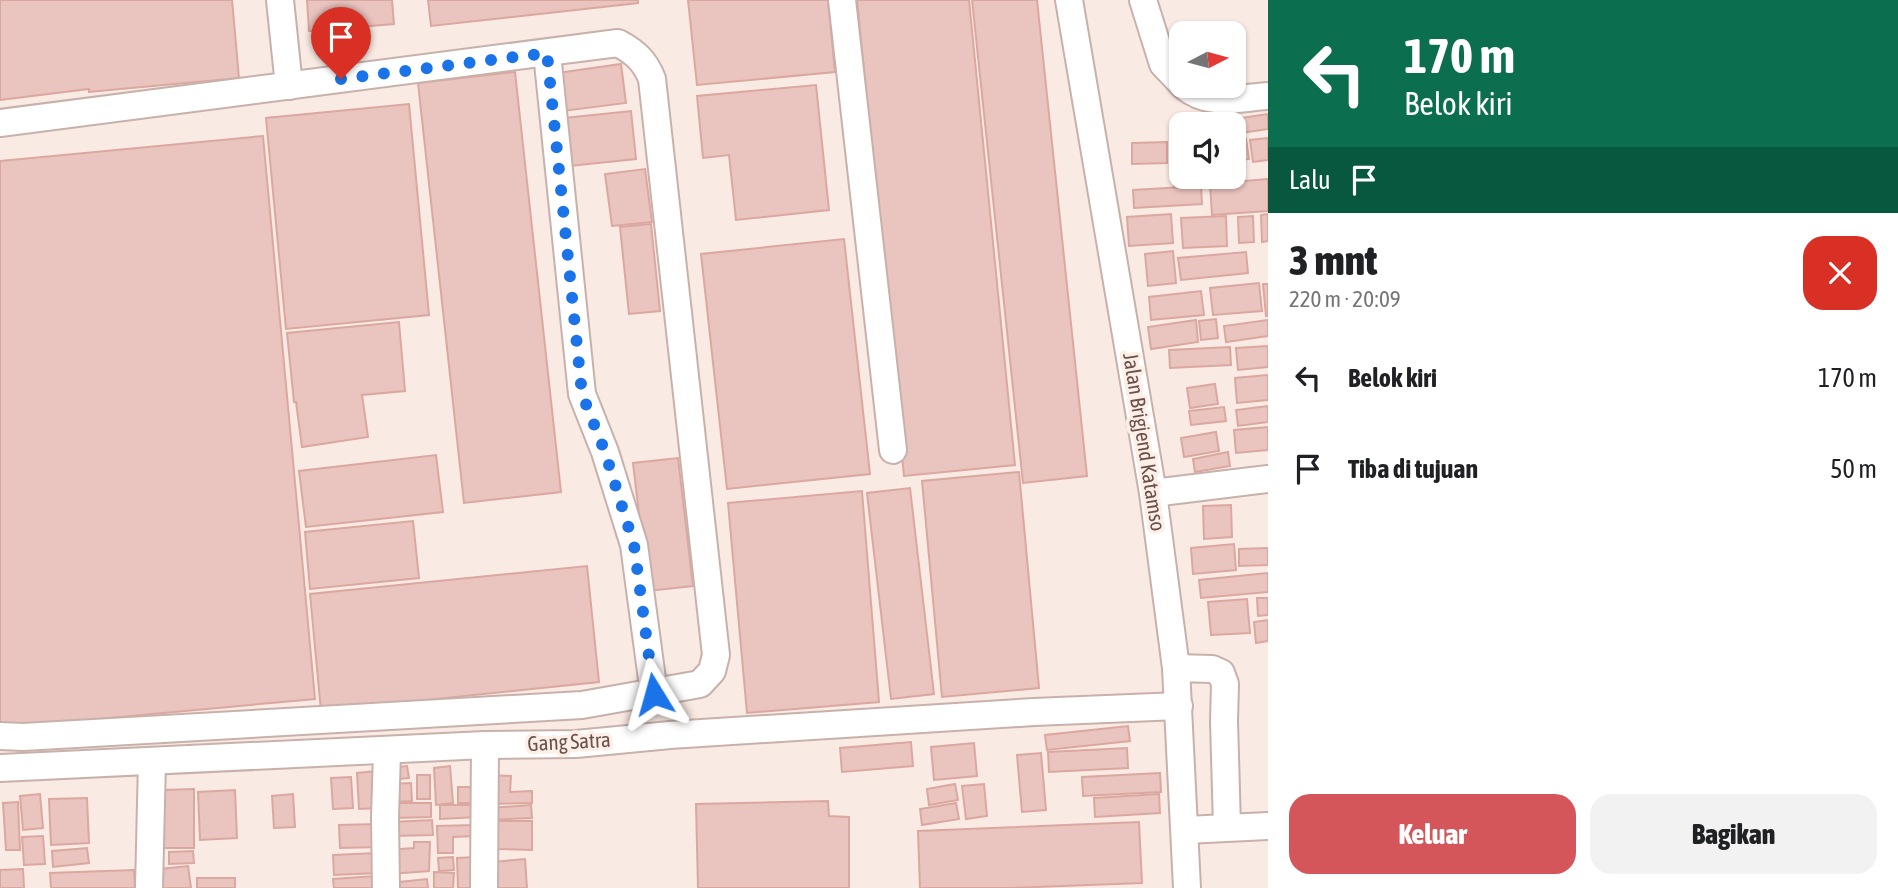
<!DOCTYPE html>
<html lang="id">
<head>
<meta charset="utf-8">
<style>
  body { margin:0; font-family:"Asap Condensed",sans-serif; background:#f2f2f2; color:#202124; height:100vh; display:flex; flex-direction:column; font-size:26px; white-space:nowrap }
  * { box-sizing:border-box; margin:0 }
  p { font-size:23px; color:#757577 }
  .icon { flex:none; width:38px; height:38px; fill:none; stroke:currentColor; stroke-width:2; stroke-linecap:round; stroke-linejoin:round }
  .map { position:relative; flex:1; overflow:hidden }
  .side { display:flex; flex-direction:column; background:#fff; width:630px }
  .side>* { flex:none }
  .top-card { background:#0b6e4f; color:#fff; overflow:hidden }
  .needle { width:46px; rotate:84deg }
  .buttons { position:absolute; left:1169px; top:21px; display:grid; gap:14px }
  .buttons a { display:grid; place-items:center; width:77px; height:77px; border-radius:14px; background:#fff; box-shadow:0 2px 5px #0004; font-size:35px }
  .pin { position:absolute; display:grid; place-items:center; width:60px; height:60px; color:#fff; margin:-72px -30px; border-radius:50% 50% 50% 0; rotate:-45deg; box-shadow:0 0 7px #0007 }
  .pin .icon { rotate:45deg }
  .me { position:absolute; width:77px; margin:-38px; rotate:352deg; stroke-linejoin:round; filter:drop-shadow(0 0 5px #0008) }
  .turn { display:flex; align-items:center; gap:24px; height:147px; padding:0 21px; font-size:32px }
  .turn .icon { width:91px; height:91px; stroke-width:2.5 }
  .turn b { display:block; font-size:49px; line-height:60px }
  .then { display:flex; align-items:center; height:66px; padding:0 21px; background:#0003; gap:14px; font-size:26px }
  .round { display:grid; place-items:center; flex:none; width:74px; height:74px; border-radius:21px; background:#f2f2f2 }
  .head { display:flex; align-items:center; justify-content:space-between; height:119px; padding:0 21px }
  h1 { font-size:42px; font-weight:800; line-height:52px }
  .primary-button { display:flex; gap:14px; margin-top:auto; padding:14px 21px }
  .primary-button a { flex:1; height:80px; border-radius:21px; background:#d4565a; color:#fff; font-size:28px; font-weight:800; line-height:80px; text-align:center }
  .primary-button a+a { background:#f2f2f2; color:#202124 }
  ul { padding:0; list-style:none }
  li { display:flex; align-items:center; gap:21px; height:91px; padding:0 21px }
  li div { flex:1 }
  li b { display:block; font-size:26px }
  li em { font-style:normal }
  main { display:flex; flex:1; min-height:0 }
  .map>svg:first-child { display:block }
</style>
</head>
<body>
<main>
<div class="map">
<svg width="1268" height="888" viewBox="0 0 1268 888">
  <rect width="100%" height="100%" fill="#f9eae3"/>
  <g fill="#eac4be" stroke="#dba8a0" stroke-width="2">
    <path d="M0,0h232l7,78 -150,14v-3l-89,11z"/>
    <path d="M307,0h85l2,24 -85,7z"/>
    <path d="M428,0h210v3l-207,23z"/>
    <path d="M688,0h140l7,72 -138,13z"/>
    <path d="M857,0h112l46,465 -111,11z"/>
    <path d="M972,0h65l50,476 -64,7z"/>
    <path d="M621,64l5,39 -71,9 -5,-38z"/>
    <path d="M515,72l46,420 -97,11 -46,-420z"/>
    <path d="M816,85l13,125 -93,10 -7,-65 -26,3 -6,-62z"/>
    <path d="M409,104l20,211 -143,14 -20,-211z"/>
    <path d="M631,111l5,48 -76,8 -5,-48z"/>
    <path d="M1268,114v15l-34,5v-10h-20v-2z"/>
    <path d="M263,136l52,563 -315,29v-567z"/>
    <path d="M1268,138v22l-15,2 -3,-22z"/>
    <path d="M1246,139l3,20 -15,2v-20z"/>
    <path d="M1167,142v21l-35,1v-21z"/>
    <path d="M1173,147h8v19h-7z"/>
    <path d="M645,169l7,53 -40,4 -7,-52z"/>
    <path d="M1181,173v4h24l1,7 -32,3 -1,-13z"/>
    <path d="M1268,179v32l-56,4 -2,-31z"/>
    <path d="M1201,186l1,18 -68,4 -1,-18z"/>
    <path d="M1171,214l2,29 -44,3 -2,-29z"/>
    <path d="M1268,214v27l-6,1 -1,-27z"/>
    <path d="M1226,216l1,30 -44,2 -2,-30z"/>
    <path d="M1253,216l1,26 -15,1 -1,-26z"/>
    <path d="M651,224l9,87 -31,3 -9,-87z"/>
    <path d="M844,239l26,235 -143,15 -26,-235z"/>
    <path d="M1173,251l3,32 -28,3 -3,-32z"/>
    <path d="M1246,252l2,21 -67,7 -3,-22z"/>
    <path d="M1259,283l3,28 -49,4 -3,-27z"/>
    <path d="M1263,284h5v32h-2z"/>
    <path d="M1201,291l3,24 -53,5 -2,-23z"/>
    <path d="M1216,319l2,19 -17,2 -2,-19z"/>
    <path d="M1196,320l2,22 -47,7 -3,-22z"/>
    <path d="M1268,320v16l-42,6 -2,-16z"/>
    <path d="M399,322l6,69 -43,4 6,42 -66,10 -6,-45h-2l-7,-69z"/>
    <path d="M1268,346v21l-30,3 -2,-22z"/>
    <path d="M1230,347l1,18 -61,3 -1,-18z"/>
    <path d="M1268,375v25l-31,3 -2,-25z"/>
    <path d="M1215,384l3,20 -28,4 -3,-20z"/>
    <path d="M1268,406v16l-30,4 -2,-16z"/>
    <path d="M1224,407l2,14 -35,4 -2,-14z"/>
    <path d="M1268,427v23l-32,3 -2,-23z"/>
    <path d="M1216,432l3,19 -35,6 -3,-19z"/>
    <path d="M1228,452l2,14 -35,6 -2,-13z"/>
    <path d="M436,455l7,57 -137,15 -7,-56z"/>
    <path d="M678,458l15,128 -45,5 -15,-128z"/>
    <path d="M1019,472l20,216 -97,9 -20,-216z"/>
    <path d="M910,488l24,206 -43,5 -24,-206z"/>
    <path d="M862,491l17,211 -132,11 -19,-210z"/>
    <path d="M1231,505l1,32 -28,2 -1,-33z"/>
    <path d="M413,521l6,57 -109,11 -5,-57z"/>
    <path d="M1234,544l2,26 -43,4 -2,-26z"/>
    <path d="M1268,548v17l-29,1v-17z"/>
    <path d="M587,566l12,116 -278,29 -11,-117z"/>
    <path d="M1268,573v19l-67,6 -2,-18z"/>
    <path d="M1257,598h11v17l-10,1z"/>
    <path d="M1247,599l3,34 -39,2 -3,-33z"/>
    <path d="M1268,620v21l-12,2 -2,-21z"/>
    <path d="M1128,726l2,15 -83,9 -2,-15z"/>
    <path d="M911,742l2,24 -71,6 -2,-24z"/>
    <path d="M974,743l3,33 -43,4 -3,-33z"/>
    <path d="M1127,748l1,20 -79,4 -1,-20z"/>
    <path d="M1041,753l5,57 -24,2 -5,-57z"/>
    <path d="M407,766l2,12 -16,2 -2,-12z"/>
    <path d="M450,766l3,37 -17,2 -2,-37z"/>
    <path d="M377,771l2,37 -20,1 -2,-36z"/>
    <path d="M1160,773l1,19 -78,4 -1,-19z"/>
    <rect x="417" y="775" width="13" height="24"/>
    <path d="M489,775l22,1 -1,16 22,-1v12l-41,1z"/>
    <path d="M351,777l2,31 -20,1 -2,-31z"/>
    <path d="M411,783l1,18 -20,1 -2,-18z"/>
    <path d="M955,784l3,16 -29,5 -2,-16z"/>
    <path d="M984,784l3,32 -21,3 -4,-33z"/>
    <rect x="458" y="787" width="17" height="16"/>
    <path d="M194,789v59h-30l-1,-58z"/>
    <path d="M235,790l2,48 -37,2 -2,-48z"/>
    <path d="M40,794l3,34 -20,2 -3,-34z"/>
    <path d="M293,794l2,33 -21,1 -2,-32z"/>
    <path d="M1159,794l1,19 -65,4 -1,-19z"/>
    <path d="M87,798l2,45 -38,2 -2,-46z"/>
    <path d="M828,801l1,15 20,1v71h-151l-2,-84z"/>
    <path d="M18,802l2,48h-14l-3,-47z"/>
    <path d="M393,803h38v14l-37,1z"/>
    <path d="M956,803l3,16 -37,6 -2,-16z"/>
    <path d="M440,805h36l1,12 -37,2z"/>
    <path d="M531,805l1,13 -43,2v-12z"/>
    <path d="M432,820l1,15 -41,1v-14z"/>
    <path d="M498,821h34v29l-34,-1z"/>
    <path d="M1139,822l3,61 -132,5h-90l-2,-57z"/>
    <path d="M378,824l1,23 -39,1 -1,-23z"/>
    <path d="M475,825v11l-22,1v16h-15l-1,-27z"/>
    <path d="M43,836l2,28 -21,1 -2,-28z"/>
    <path d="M414,842h16l-1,29 -39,3 -2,-24 26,-2z"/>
    <path d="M87,848l2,15 -36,4 -1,-16z"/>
    <path d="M193,851l1,12 -25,1v-12z"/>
    <path d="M377,853l1,20 -44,2 -1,-20z"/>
    <path d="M453,857l1,13 -15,1 -1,-13z"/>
    <path d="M475,857l1,31h-18l-1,-30z"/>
    <path d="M525,859l2,29h-32l-2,-26z"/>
    <path d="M188,866l3,22h-29l-2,-19z"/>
    <path d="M23,869l1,19h-24v-18z"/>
    <path d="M134,870l1,18h-84l-1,-15z"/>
    <path d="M434,872l20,1 -1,15h-19z"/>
    <path d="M375,876v12h-41l-1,-9z"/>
    <rect x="197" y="878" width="38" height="10"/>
    <path d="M427,879l1,9h-37l-1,-5z"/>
  </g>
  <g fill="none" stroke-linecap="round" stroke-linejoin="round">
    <g stroke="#c8b1ab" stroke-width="30">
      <g id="minor">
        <path d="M280,0l9,86"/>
        <path d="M842,0l51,450"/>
        <path d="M1069,0l84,493 23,175 11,220"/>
        <path d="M1143,0l20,64 18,19"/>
        <path d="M547,53l35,341 23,58 29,93 20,149"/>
        <path d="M1184,86c25,21 53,12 84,10"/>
        <path d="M0,123l618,-80c17,9 27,18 34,36l64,576 -4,16 -12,13 -118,21 -559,32 -23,-1"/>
        <path d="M1153,493l115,-14"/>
        <path d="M1176,668l36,1 9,4 4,11 -1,37 3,105"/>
        <path d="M0,768l485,-23 91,-1 94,-9 364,-23 145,-6"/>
        <path d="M1186,830l82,-4"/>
        <path d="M149,888l3,-127"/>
        <path d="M386,888l-1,-70 2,-67"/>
        <path d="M484,888l1,-143"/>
      </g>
    </g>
    <use href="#minor" stroke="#fff" stroke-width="26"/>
  </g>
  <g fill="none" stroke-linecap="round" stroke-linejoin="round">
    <path stroke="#1a73e8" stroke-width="12" stroke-dasharray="0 21.6" d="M341,79l206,-26 35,341 23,58 29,93 20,149"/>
  </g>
  <g text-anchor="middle" stroke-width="7" stroke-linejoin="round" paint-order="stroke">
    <g font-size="21" fill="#6d504c" stroke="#fcefe8">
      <text transform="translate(1144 442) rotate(81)" y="7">Jalan Brigjend Katamso</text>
      <text transform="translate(569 742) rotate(-3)" y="7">Gang Satra</text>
    </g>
  </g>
</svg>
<div class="buttons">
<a><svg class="needle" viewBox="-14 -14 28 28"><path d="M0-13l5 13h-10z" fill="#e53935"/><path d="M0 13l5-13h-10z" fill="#757577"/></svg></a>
<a><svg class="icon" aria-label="sound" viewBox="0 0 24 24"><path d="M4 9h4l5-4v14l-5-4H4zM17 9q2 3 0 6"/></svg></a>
</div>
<div class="pin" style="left:341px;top:79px;background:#d93025"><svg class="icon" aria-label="arrive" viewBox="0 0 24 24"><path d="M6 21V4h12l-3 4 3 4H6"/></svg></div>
<svg class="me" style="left:654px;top:694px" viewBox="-20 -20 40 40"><path d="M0-17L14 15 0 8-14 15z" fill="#1a73e8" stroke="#fff" stroke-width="4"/></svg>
</div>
<section class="side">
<div class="top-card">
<div class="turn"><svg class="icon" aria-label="left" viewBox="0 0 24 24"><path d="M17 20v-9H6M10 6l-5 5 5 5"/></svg><div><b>170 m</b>Belok kiri</div></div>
<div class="then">Lalu<svg class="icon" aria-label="arrive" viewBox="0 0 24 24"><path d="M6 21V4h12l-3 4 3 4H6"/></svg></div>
</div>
<div class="head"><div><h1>3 mnt</h1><p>220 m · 20:09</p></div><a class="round" style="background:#d93025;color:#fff"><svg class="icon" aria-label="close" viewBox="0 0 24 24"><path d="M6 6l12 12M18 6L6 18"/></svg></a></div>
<ul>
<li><svg class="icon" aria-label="left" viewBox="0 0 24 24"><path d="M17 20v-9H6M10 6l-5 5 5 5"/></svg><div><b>Belok kiri</b></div><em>170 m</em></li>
<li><svg class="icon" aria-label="arrive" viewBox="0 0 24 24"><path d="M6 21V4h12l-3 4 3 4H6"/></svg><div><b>Tiba di tujuan</b></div><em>50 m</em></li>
</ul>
<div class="primary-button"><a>Keluar</a><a>Bagikan</a></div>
</section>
</main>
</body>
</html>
